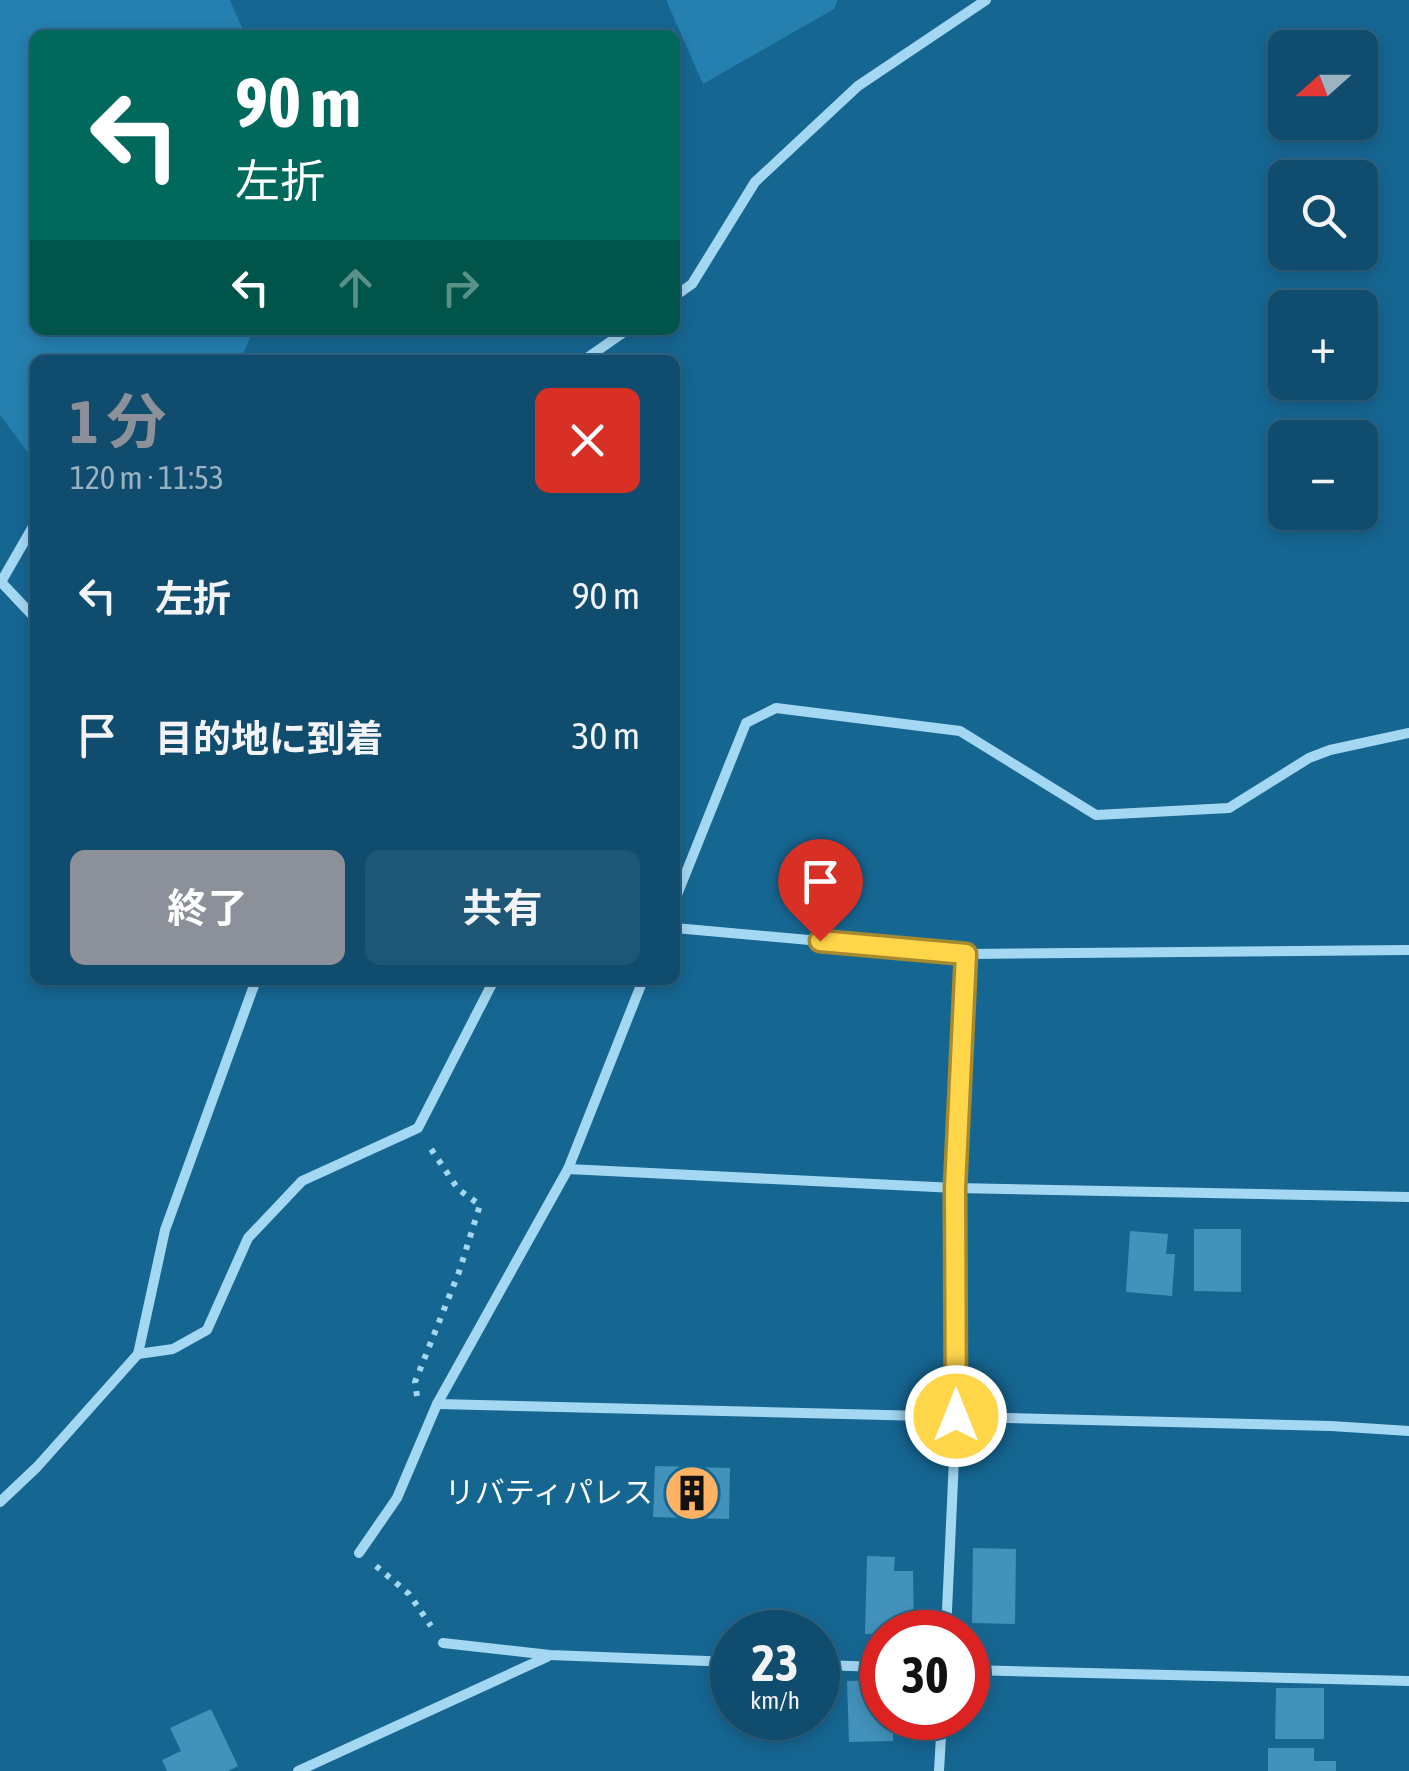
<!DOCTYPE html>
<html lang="ja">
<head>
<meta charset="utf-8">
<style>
  body { margin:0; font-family:"Asap Condensed","Noto Sans JP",sans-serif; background:#1e5676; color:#f1f3f6; height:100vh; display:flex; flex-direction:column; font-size:38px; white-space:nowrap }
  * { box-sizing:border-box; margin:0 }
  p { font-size:32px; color:#9cb4c2 }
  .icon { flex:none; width:55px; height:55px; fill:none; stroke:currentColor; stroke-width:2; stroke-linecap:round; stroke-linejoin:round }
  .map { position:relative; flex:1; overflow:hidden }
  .drawer { position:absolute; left:30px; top:355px; width:650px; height:630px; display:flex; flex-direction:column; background:#104c6e; border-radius:15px; box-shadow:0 5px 15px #0003,0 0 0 2px #306381 }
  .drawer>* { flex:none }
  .banner { position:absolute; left:30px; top:30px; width:650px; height:305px; border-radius:15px; box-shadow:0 5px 15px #0003,0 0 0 2px #306381; background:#00695c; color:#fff; overflow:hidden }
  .needle { width:65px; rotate:249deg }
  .controls { position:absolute; left:1268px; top:30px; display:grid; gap:20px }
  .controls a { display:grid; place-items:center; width:110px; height:110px; border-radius:15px; background:#104c6e; box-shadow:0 5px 15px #0003,0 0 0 2px #306381; font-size:50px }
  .speed { position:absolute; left:710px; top:1610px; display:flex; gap:20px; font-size:50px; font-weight:700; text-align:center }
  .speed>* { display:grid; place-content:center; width:130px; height:130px; border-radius:50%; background:#104c6e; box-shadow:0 5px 15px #0003,0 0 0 2px #306381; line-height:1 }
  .speed small { font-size:25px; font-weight:400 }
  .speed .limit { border:15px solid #d22; background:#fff; color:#111 }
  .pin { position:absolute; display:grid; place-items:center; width:85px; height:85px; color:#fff; margin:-102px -42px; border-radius:50% 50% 50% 0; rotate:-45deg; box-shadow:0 0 10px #0007 }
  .pin .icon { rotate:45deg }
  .me { position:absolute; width:110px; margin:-55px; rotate:0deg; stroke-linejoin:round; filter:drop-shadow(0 0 8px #0008) }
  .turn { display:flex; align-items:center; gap:35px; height:210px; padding:0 40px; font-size:45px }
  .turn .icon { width:130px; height:130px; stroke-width:2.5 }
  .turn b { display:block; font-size:70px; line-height:85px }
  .lanes { display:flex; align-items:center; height:95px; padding:0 40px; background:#0003; justify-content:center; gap:50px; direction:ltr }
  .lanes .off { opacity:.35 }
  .round { display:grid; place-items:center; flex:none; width:105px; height:105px; border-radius:15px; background:#1e5676 }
  .summary { display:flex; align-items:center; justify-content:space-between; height:170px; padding:0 40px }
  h1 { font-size:60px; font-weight:700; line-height:75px; color:#8c9099 }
  .action { display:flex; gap:20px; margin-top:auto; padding:20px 40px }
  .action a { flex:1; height:115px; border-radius:15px; background:#8c9099; color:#fff; font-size:40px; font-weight:700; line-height:115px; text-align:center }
  .action a+a { background:#1e5676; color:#f1f3f6 }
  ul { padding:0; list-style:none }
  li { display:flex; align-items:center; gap:30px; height:140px; padding:0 40px }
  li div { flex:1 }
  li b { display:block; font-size:38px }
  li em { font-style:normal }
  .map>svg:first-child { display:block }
</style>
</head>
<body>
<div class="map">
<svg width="1409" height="1771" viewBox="0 0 1409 1771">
  <rect width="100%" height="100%" fill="#166692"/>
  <g fill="#257faf">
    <path d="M0,0h230l15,35h-210v295h219l-14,30h-205v102l-35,-47z"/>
    <path d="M666,0h172l-4,9 -131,75z"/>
  </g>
  <g fill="#4392bc">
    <path d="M1194,1229h47v63l-47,-1z"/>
    <path d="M1130,1231l38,3 -2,20h9l-3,42 -46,-4z"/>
    <path d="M655,1466l75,2 -1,51 -76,-2z"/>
    <path d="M973,1548l43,1 -1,75 -43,-1z"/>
    <path d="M867,1556l28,1 -1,14h19l1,61 -49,2z"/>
    <path d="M882,1680v38h17l1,15h-7v8l-44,1 -2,-61z"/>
    <path d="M1276,1688h48v51h-49z"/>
    <path d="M211,1709l27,57 -10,5h-61l-5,-11 19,-9 -11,-23z"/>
    <path d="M1268,1748h46v13h22v10h-68z"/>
  </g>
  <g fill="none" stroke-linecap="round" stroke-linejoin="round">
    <g stroke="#a4d7f1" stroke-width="6" stroke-dasharray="5 8" stroke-linecap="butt">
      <path d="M417,1396l-2,-14 44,-110 21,-67 -22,-16 -29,-43"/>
      <path d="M376,1566l33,28 22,32"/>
    </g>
    <g stroke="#a4d7f1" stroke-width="10">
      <path d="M675,296l17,-12 63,-102 103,-96 128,-86"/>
      <path d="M584,360l43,-30"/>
      <path d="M35,523l-34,59 34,36"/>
      <path d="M675,900l71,-177 30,-15 184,23 136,84 133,-7 80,-50 21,-8 79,-17"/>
      <path d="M675,928l290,26 444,-4"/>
      <path d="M568,1169l387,19 454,9"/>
      <path d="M138,1354l35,-5 34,-19 41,-92 54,-57 116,-53 76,-148"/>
      <path d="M437,1404l894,22 78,5"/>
      <path d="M0,1502l37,-35 101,-113 27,-124 91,-250"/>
      <path d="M359,1553l38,-55 40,-94 131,-235 75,-189"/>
      <path d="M946,1632l10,-216 -1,-228 10,-234"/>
      <path d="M443,1643l107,12 182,7"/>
      <path d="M818,1665l64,2"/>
      <path d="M968,1670l441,11"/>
      <path d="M298,1771l249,-114"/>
      <path d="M939,1771l3,-53"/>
    </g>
  </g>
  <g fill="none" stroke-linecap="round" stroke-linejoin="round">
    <g stroke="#a68a30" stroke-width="25">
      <path id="route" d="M820,941l146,13 -11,234 1,228"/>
    </g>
    <use href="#route" stroke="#ffd54a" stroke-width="18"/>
  </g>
  <defs>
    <g id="building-disc" transform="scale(2.875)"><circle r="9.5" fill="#ffb264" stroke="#166692"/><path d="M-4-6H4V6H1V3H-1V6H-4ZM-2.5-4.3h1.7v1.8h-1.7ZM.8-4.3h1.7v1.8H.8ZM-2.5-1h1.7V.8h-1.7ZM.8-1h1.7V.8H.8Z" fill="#111"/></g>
  </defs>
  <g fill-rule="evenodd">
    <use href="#building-disc" x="692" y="1493"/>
  </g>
  <g text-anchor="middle" stroke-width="8" stroke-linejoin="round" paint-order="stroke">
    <g font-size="30" fill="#fff" stroke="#166692" text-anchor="end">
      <text x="653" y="1503">リバティパレス</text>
    </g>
  </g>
</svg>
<div class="controls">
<a><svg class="needle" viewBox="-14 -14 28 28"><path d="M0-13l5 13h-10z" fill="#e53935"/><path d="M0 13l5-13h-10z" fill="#9cb4c2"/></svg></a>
<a><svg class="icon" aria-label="search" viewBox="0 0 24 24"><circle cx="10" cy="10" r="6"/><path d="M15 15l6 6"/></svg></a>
<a>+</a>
<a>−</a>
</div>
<div class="speed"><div>23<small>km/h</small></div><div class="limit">30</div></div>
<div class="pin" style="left:820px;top:941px;background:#d93025"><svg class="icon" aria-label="arrive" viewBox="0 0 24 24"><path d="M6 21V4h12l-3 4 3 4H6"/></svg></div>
<svg class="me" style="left:956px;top:1416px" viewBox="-20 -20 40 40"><circle r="17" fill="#ffd54a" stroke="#fff" stroke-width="3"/><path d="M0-11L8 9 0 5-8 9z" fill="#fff"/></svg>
<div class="banner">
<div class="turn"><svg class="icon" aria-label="left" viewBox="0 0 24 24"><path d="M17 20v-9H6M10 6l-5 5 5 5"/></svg><div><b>90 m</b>左折</div></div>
<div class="lanes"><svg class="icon" aria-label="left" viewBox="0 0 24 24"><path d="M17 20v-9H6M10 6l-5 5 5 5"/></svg><svg class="icon off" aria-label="ahead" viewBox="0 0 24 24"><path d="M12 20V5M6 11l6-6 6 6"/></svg><svg class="icon off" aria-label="right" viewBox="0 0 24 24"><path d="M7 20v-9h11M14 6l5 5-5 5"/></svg></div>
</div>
<section class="drawer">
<div class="summary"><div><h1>1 分</h1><p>120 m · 11:53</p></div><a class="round" style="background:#d93025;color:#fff"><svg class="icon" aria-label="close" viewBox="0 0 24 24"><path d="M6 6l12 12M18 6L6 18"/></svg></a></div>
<ul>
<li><svg class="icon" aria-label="left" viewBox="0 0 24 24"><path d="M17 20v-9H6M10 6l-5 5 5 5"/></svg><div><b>左折</b></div><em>90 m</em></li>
<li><svg class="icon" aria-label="arrive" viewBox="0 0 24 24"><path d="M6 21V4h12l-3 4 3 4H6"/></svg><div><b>目的地に到着</b></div><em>30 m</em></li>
</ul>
<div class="action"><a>終了</a><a>共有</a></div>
</section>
</div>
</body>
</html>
